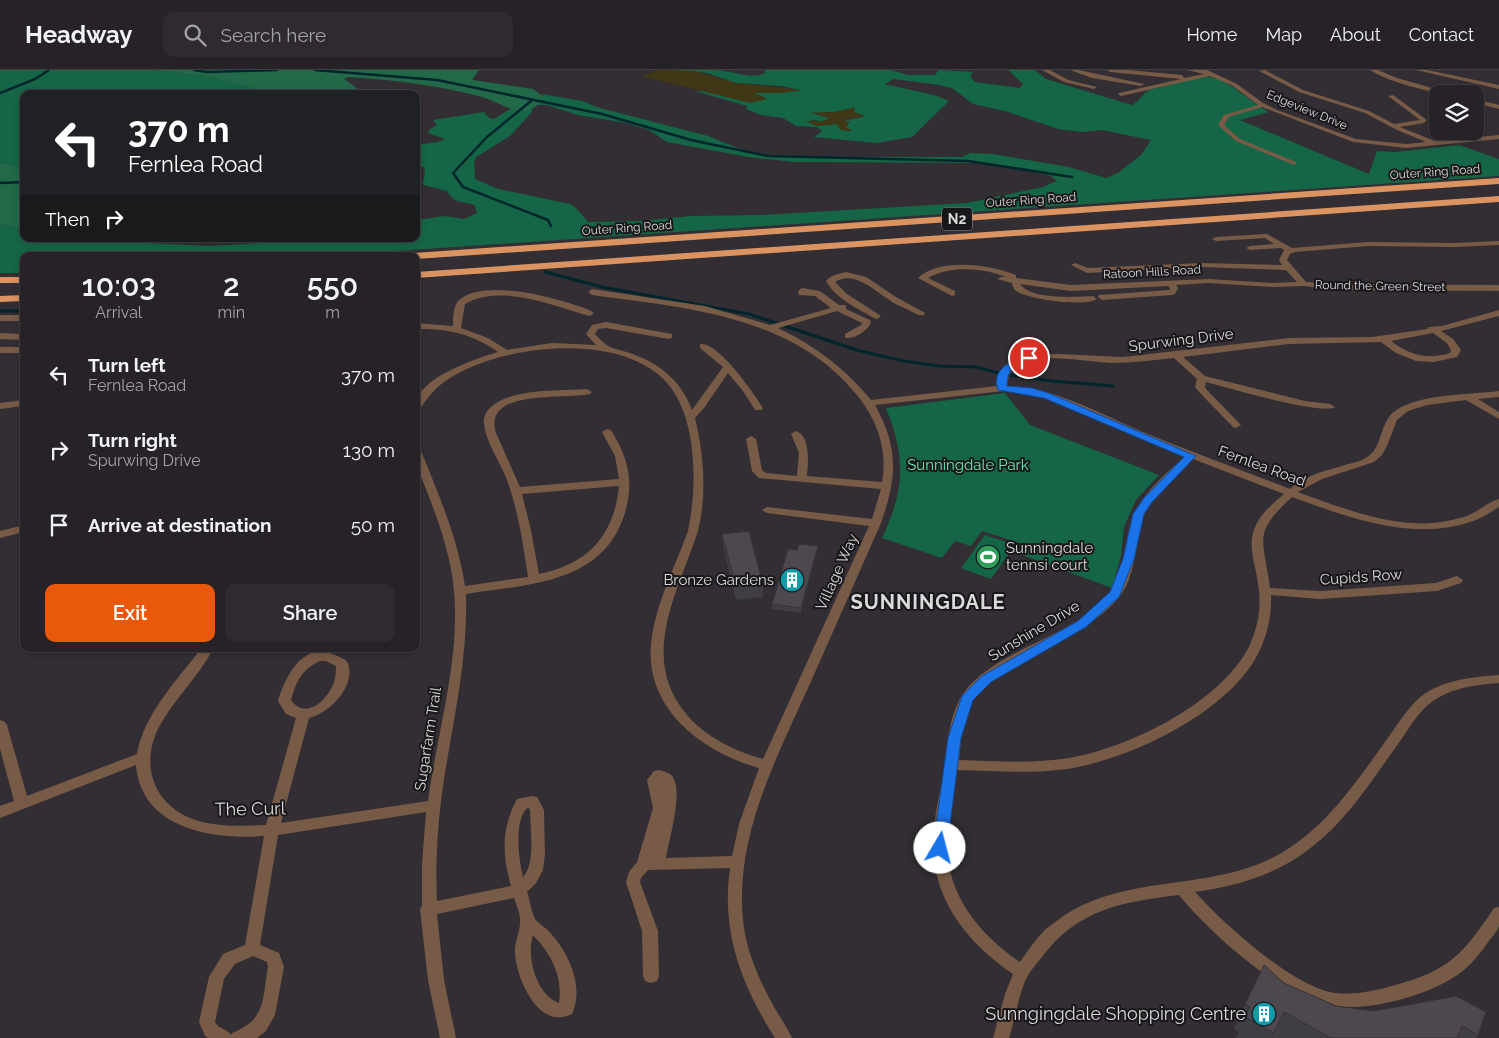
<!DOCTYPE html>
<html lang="en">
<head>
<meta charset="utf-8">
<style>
  body { margin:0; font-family:Raleway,sans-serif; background:#2e2a2f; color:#f1f3f6; height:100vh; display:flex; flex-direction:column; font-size:19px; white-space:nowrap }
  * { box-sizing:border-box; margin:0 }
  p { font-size:16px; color:#a4a4a7 }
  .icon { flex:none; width:28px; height:28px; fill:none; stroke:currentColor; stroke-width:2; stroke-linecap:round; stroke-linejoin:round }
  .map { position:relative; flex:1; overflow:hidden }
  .details { position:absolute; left:20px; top:182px; width:400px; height:400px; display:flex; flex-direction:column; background:#262227; border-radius:10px; box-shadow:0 2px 8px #0003,0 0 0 1px #423f44 }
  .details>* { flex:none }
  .guide { position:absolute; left:20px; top:20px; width:400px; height:152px; border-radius:10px; box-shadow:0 2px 8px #0003,0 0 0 1px #423f44; background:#202124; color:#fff; overflow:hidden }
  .fabs { position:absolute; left:1429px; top:15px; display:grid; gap:10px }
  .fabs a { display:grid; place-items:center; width:55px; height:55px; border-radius:10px; background:#262227; box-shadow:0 2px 8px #0003,0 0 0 1px #423f44; font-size:25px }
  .pin { position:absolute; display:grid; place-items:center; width:42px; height:42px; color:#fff; margin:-21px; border:2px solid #fff; border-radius:50%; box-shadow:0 1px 5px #0007 }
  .me { position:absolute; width:55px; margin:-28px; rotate:8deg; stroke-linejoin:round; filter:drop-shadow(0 0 4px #0008) }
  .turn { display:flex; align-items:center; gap:18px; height:105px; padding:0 25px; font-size:22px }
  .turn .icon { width:65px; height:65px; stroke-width:2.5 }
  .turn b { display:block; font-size:35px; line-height:42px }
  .then { display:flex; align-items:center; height:48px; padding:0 25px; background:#0003; gap:10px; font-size:19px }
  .eta { display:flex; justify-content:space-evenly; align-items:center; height:85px; text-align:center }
  .eta b { font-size:30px; font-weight:600; line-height:35px }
  .cta { display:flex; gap:10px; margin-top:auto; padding:10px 25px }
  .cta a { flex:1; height:58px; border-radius:10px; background:#ea580c; color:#fff; font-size:20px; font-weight:600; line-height:58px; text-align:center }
  .cta a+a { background:#2e2a2f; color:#f1f3f6 }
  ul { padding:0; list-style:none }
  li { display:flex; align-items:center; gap:15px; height:75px; padding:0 25px }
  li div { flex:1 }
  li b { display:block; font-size:19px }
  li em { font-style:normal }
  header { display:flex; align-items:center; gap:30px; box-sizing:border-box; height:70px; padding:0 25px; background:#262227; border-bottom:1px solid #423f44 }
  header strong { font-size:24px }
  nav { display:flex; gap:28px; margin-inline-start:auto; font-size:18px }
  .search { width:350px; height:45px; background:#2e2a2f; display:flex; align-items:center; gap:12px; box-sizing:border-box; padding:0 18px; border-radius:10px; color:#a4a4a7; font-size:19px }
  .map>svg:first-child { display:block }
</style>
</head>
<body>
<header>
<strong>Headway</strong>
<div class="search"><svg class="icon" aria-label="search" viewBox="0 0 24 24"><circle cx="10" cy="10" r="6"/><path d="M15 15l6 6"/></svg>Search here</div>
<nav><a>Home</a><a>Map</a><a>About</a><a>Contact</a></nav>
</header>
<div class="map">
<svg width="1499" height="968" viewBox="0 0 1499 968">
  <rect width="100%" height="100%" fill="#322e34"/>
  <g fill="#156646" fill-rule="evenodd">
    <path d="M0,0h157l62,9 53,15h-248v72l-24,-3z"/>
    <path d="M673,0c15,0 30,0 44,0 15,1 34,10 48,3v-3h126l17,5h27l4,-5 34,2 -3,5 5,5 45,6 3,-4 -15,-14h27l11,9 86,26c9,-4 9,-12 19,-16 15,-2 43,-13 57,-12 18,0 43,26 61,35l-29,8 129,54 8,-23 19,1 63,-7 40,14v17l-1176,80h-299v17h-24v-49l24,6v9l11,2 49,-1 126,6 125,-7h81l1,-19 28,-4 19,3 13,-6 -2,-8c-13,-4 -20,-1 -28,-14l-24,-6 2,-15 -1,-3 -8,-3v-19l22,-3 7,-3 -17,-6 2,-4 7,-4 -4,-5 51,-8 5,6 5,1 16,-10 16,2 6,-2v3l-22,24 -34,21 -2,5 1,17 23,10 72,15 6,4 12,14 54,-1 49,-5 70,-1 206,-12 76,-16 14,-6 -6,-5 -25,-7 -38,-6 -195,-1 -45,-5 -81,-15 -18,-12 -23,-7 -48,-8 -31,-10h-12l9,-5 -2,-6 40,7 18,7 108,28 32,13 35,8h187l8,-4 23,1 76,13 37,11 12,-5 23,-18 10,-15 -49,-10 -20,2 -24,-3 -53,-18 -32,-7 -21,-16 -13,-3 -45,-6 -10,5 50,11 15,6 -37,36 -36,6 -62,-6 8,-6 -5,-4 -21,-1 -13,-8 -22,-3 -15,-6 1,-3 -52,-15h15l42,11 14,-4 -12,-5 46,-3 -18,-4 -46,-3 -29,-10zM853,38h2l-2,4 10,3v2l-21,4 3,6 7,4 -11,-1 -4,-6 -21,2 -5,-6 12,1 7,-3 -19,-5 23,-1z"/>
    <path d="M1005,323l25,32 129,50 -23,25 -12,27 -3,29 -9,32 -95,-35 6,-9 -41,-13 -11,15 -16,-5 -13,17 -60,-20c23,-49 24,-80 4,-130z"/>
    <path d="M985,465l30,10 -24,34 -30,-11z"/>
  </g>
  <g fill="#22694a">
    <path d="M157,0h322l-7,10 61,9 12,9c-3,4 -13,12 -18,13 -18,1 -32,-11 -48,-15 -39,-10 -91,-17 -131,-19l-4,2 21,15h-93l-53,-15z"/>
    <path d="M0,93l24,3v64l-24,-6z"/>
  </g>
  <g fill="#403717">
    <path d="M659,0l36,1 41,12 67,7 -21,3h-28l13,6 -17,4 -109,-27z"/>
    <path d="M853,38h2l-1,4 11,4 -23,4 8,2 -4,5 7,4 -12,-1 -4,-6 -21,2 -10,-5h17l7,-3 -20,-5 24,-1z"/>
  </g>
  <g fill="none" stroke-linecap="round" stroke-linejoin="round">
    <g stroke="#00262c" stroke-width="2.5">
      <path d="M194,0l13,2 70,-2"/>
      <path d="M315,0l122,10 165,34 89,26 77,16 200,5 104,16"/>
      <path d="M0,23l35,-14 14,-9"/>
      <path d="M531,31l-44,36 -34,36 10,14 85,33 3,6"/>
      <path d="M0,113l24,-1"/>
    </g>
    <g stroke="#00262c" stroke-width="3">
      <path d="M545,202l57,15 147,27 111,37 44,10 35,5 37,1 26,7 50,7 61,5"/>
      <path d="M0,241h24"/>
    </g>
    <g fill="#785b47" fill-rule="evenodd">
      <path d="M1042,0h8l18,10 29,7 -3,2 -30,-7z"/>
      <path d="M1070,0h9l65,14 -3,2 -49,-8z"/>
      <path d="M1107,0h21l54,5 2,3 20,-4 -17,-4h20l30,14 26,19 14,7 79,29 50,5 20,-2 -29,-12 -32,-17 -66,-21 -40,-21 6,-1 38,20 66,21 25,13 26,-4 -32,-24 5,-1 34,25 -3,3 -24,4 35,14 64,-6v4l-93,9 -53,-6 -91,-35 -33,10 -5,8 16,14 56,23v2l-2,1 -58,-24 -17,-15 -1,-1 6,-10 34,-10 -25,-19 -23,-10 -89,20 -3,-2 1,-1 62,-14 -71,-7z"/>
      <path d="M1370,0h8l19,8 56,16c-20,0 -67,-13 -83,-24z"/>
      <path d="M1416,0h11l72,15v4z"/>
      <path d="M1475,29l24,6v4l-24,-6z"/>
      <path d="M1267,164l25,14 76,-6 87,1 44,-2v4l-44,2 -87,-1 -73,6 -5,2 -3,6 19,22 30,2 163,1v6l-163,-1 -32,-4 -32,1 -63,-4 -33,2 2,3 -3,6 -3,1 -70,5 -4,-3 1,-2 70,-5 1,-2 -2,-2 -97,5 -51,-7c11,16 55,13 73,12l4,3c-11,8 -71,1 -82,-9 -1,-1 -3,-5 -3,-7l-15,-4 4,-2h5c-23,-9 -55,-12 -78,1l27,13v4l-3,1 -34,-18c23,-21 72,-13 98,-3v3l55,7 138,-6 63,4 25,-1 -11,-12 -85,-3 -114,6 -16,-8 4,-2 13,5 113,-5 81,2 -3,-5 5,-10 -3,-2 -31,2 -4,-2 4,-2 24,-2 -9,-6 -49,3 -4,-2 4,-2z"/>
      <path d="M846,202l20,5 30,20 29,16 -1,2c-6,1 -10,-2 -15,-5 -7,-3 -15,-6 -21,-11 -16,-10 -34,-29 -53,-17l12,12 34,22 -4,3 -3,-1c-17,-10 -38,-19 -48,-37 5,-6 12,-7 20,-9z"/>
      <path d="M802,218l18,3 19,14h7v4l24,11 1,2c-3,9 -16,17 -26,16v-4l16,-9 1,-2 -25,-12 -59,17c37,18 67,40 93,72l126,-14 2,-12 6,-9 8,-5 20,-5 26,-1 64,3 166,-19 83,-1 55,-8 2,-2 13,-1 57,-16v6l-58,15 12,8 8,11 -4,7 -23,5 -18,-1 -20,-8 -15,-11 -92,2 -106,13 22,19 100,25 25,3 5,3c-11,9 -110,-20 -129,-25l-1,5 1,2 35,36 -5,3 -3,-1 -33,-34 -5,-6 2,-8 -23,-21c-21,2 -42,5 -62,5 -27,0 -104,-20 -105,23 48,1 93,28 136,46 49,20 98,38 147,57 15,-13 33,-18 52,-23 7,-3 15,-3 22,-7 17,-8 15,-28 25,-42 18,-24 82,-22 110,-26v6l-21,2 21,13v7l-33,-19 -39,5 -19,6 -11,9 -10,26 -5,9 -8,7 -52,17 -24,13c43,16 102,39 149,29 7,-2 15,-3 22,-6 10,-4 19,-13 30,-16v8c-7,4 -15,10 -23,13 -61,23 -126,-2 -184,-23 -41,38 -28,41 -22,91l50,3 116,-8 21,-7 6,4 -2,3 -24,8 -117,8 -49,-4c1,23 -5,46 -17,66 -34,55 -124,98 -187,108 -36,5 -73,2 -110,1 -3,26 -10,51 -10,77 1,49 33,88 73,115 7,-10 14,-21 23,-30 4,-5 10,-8 15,-12 66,-49 156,-26 225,-68 44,-26 73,-70 102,-110 10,-14 20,-30 32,-42 21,-20 55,-23 82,-25v8c-25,2 -51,5 -71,22 -12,10 -21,27 -30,39 -26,36 -50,75 -85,102 -34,28 -76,40 -118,46 29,32 98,95 140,101 22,2 40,-2 60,-8 54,-14 69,-32 99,-77l5,-1c0,5 0,13 0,19 -2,6 -9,13 -13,19 -6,9 -14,18 -22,25 -32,26 -105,46 -145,33 -47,-15 -109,-70 -140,-108 -57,7 -101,14 -137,62 -6,7 -12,14 -16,22 -8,19 -11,40 -17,59h-16l12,-44 8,-20c-43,-29 -78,-71 -80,-125 -1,-27 7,-53 11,-79 4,-28 5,-63 26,-85 40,-41 105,-48 141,-94 14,-18 13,-47 20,-68 9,-29 33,-47 54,-67l-136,-57 -18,-5 -27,-3 -129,14c24,43 22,73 6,118 -24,54 -48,109 -72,163 -34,75 -77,156 -65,242 4,27 16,53 29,77 6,11 14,22 19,33h-17c-34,-54 -54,-106 -45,-170l-82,2 -7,8 -1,4 18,49 1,45 -2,5 -6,2 -6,-2 -2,-5 -1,-45 -16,-49 3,-10 8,-10 16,-54 -6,-28 7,-9 5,-1c4,1 11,3 14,7 10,16 -4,63 -7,81l66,-2 7,-32 20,-56c-57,-16 -114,-59 -108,-124 4,-39 24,-77 37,-113 9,-43 10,-111 -20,-147 -46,-54 -171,-40 -224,-2 -11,8 -17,17 -25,28l-3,1c0,-4 0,-9 1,-12 8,-23 60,-41 81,-47 -25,-18 -51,-24 -82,-23v-6l37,3c0,-8 0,-20 6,-26 24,-20 84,-5 110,3 8,3 19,5 25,10l-4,3c-37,-10 -89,-33 -125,-12l-4,24 27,10 19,12 45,-7 44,2 -10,-11 6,-9 14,-3 66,12v4l-3,1 -63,-11 -8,1 -3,5c13,14 14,13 32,18 31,10 54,28 65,58l31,-43 -23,-19v-4c18,-3 54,49 63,64l-2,2h-6l-12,-19 -15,-18 -24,35 -9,10c9,38 12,75 3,113 -20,61 -60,127 -11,184 20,23 48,36 76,44l106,-233 -102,-13 -5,-3 5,-3 105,12 9,-30 -122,-11 -7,-7 -6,-32 5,-3 5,3 6,31 4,3 31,3 2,-23 -8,-19 5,-3c15,5 12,33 11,45l75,6c6,-32 -5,-63 -26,-88 -64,-79 -171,-86 -264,-99l-4,-3 4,-3 113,17 65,19 61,-17 -16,-12 -16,-1 -1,-4zM1433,263l14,10 4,7 -1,3c-22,7 -41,2 -59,-12zM1193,389l91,35c-10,9 -22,18 -28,31 -10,19 0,40 2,59 2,12 2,23 0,35 -3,13 -7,27 -15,38 -34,51 -116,91 -174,101 -37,6 -74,3 -110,2 2,-19 3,-38 11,-56 21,-44 115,-62 150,-108 18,-24 14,-56 25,-83 10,-22 32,-37 48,-54z"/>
      <rect x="0" y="245" width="24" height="6"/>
      <path d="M0,263l24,1v6l-24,-1z"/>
      <rect x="0" y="277" width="24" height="6"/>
      <path d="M587,319l5,3 -2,2c-25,6 -108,-6 -94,39l24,54 99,-8 -4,-23 -13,-24 5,-3 4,1c16,26 23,49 15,79 -20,75 -96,75 -160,85 2,63 -12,123 -22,185 -6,40 -9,81 -7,122l74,-15c-9,-32 -10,-57 6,-87l15,-3 5,1 7,13 1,44 -2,16 -7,13 -9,9c3,8 4,19 8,27 4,5 13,10 17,16 18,20 32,53 20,79 -33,17 -55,-34 -57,-60 -1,-11 4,-19 5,-30 1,-9 -3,-17 -6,-26l-77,16 7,66 12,58h-16l-12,-58 -8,-71 2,-3v-42l4,-52 -148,23 -18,110 19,8 5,14 -9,48 -9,16 -9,7h-49l-3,-2 -6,-14 10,-45 14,-23 22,-9 19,-109c-51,4 -123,-7 -128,-71l-136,53v-12l14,-5 -14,-52v-29l5,2 2,3 20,71 110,-42c7,-40 40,-74 64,-105h12c-14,27 -39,50 -54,78 -21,41 -3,83 43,95 21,5 43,4 64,3l30,-107 -10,-4 -8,-13c7,-24 25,-61 57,-46 4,2 12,4 13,9 8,22 -19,50 -39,54l-28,105 147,-22c10,-75 36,-151 24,-226 -4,-25 -12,-49 -21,-73 -7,-19 -15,-33 -15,-54l5,3c18,44 37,88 44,135l63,-9c-5,-32 -9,-63 -20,-94 -6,-19 -22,-39 -24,-59 -1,-6 2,-13 7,-17 21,-19 69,-16 96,-18zM619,416c-5,50 -31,78 -80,88l-8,-44 -9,-36zM320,591h6l10,5c0,8 -1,16 -5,23 -9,16 -27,29 -40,11 5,-18 10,-30 29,-39zM528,737l2,3c0,18 6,54 -7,67 -4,-17 -10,-57 5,-70zM533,865c18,19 30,41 26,68 -23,-8 -33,-47 -26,-68zM253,886l14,6 1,5c-6,32 -1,52 -36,66l-1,2c-3,-6 -13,-6 -16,-13l9,-43 11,-15z"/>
      <path d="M24,330v6l-24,3v-6z"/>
      <path d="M24,455v7l-24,6v-7z"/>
    </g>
    <g fill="#db9461" fill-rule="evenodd">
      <path d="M1499,108v6l-1083,75v-3h-7l5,-3z"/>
      <path d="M1499,126v6l-1083,76v-6z"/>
      <rect x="0" y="207" width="24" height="6"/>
      <path d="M24,225v6l-24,1v-6z"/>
    </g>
  </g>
  <g fill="#413e43">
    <path d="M722,464l41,51v12l-27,3 -13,-54z"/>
    <path d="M818,476v4l-17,63 -29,-4v-5l25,-54z"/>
    <path d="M1284,913l52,23 38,5 82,-15 22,39 -2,3h-202l-2,-1v1h-36l3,-6 -5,-3 11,-25z"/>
  </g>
  <path fill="#353237" d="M818,476v4l-17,63v-5z"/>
  <g fill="#4c484e" stroke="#353237">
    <path d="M749,461l14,54 -27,2 -14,-53z"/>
    <path d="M799,474l19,2 -17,62 -29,-4 16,-55 9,1z"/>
    <path d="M1264,895l20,18 52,23 38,5 82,-15 30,16 -8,23 -16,-9 -5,12h-126l-47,-26 -10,21 -29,-16 5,-10 -5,-3z"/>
  </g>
  <path fill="#1a73e8" stroke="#114b97" d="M1026,286l8,2c-15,12 -26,3 -27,28l25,2 19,6 145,62 -44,46 -8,12 -10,45 -15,38 -33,30 -95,55 -18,18 -12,38 -14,110 -2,4h-10l-2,-4 15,-110 14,-42 20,-20 96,-55 32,-29 13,-33 10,-45 11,-16 40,-41 -140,-59 -46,-8c-7,-21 12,-28 28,-34z"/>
  <defs>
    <g id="stadium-disc" transform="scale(1.25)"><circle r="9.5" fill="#2e9e5b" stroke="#19171a"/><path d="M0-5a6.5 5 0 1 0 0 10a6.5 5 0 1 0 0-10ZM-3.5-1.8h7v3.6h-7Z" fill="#fff"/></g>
    <g id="building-disc" transform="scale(1.25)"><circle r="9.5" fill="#0f9aa8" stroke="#19171a"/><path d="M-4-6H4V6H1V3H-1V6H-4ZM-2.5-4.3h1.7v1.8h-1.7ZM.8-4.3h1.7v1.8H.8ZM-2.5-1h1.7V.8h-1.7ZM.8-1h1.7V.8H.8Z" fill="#fff"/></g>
  </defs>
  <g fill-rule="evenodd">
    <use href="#stadium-disc" x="988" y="487"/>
    <use href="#building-disc" x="792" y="510"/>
    <use href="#building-disc" x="1264" y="944"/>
  </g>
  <g text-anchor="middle" stroke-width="4" stroke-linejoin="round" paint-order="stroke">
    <g font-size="12" fill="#dbd9dc" stroke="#19171a">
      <text transform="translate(1307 40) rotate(22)" y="4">Edgeview Drive</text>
      <text transform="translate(1435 102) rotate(-4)" y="4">Outer Ring Road</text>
      <text transform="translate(1031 130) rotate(-4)" y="4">Outer Ring Road</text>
      <text transform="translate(627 158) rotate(-4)" y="4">Outer Ring Road</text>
      <text transform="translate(1152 202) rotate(-3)" y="4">Ratoon Hills Road</text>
      <text transform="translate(1380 216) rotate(1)" y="4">Round the Green Street</text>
    </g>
    <rect fill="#19171a" stroke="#a19fa2" stroke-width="1" x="942" y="137.5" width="30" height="23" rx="4"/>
    <g font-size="14" font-weight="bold" fill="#dbd9dc">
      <text x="957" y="154">N2</text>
    </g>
    <g font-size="15" fill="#dbd9dc" stroke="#19171a">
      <text transform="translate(1181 270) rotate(-7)" y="5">Spurwing Drive</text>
      <text transform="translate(1262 396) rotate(20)" y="5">Fernlea Road</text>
      <text transform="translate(837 502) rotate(-66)" y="5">Village Way</text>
      <text transform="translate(1361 507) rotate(-4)" y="5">Cupids Row</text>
      <text transform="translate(1034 561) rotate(-31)" y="5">Sunshine Drive</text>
      <text transform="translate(428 669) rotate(-81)" y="5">Sugarfarm Trail</text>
    </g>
    <g font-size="15" fill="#6de9b0" stroke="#19171a">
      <text x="968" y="400">Sunningdale Park</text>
    </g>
    <g font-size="15" fill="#dbd9dc" stroke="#19171a" text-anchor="start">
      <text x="1006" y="483">Sunningdale<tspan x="1006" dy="17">tennsi court</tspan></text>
      <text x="774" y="515" text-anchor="end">Bronze Gardens</text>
    </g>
    <g font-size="18" fill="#dbd9dc" stroke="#19171a">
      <text transform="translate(250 739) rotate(-1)" y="6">The Curl</text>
    </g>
    <g font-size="18" fill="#dbd9dc" stroke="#19171a" text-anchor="end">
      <text x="1246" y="950">Sunngingdale Shopping Centre</text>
    </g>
    <g font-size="20" font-weight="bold" letter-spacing="1" fill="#dbd9dc" stroke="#19171a">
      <text x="928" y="539">SUNNINGDALE</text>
    </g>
  </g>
</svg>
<div class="fabs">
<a><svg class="icon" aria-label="layers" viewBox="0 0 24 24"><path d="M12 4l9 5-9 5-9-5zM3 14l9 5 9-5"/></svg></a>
</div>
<div class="pin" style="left:1029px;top:288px;background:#d93025"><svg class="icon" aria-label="arrive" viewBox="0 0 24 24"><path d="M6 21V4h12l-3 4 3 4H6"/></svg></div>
<svg class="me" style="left:940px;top:778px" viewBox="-20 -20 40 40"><circle r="19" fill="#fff"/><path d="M0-13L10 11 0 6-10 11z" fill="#1a73e8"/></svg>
<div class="guide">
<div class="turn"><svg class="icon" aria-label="left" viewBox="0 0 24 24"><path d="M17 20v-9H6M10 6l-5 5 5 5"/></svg><div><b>370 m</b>Fernlea Road</div></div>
<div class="then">Then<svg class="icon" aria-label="right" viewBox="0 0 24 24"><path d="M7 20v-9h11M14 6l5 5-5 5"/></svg></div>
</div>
<section class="details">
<div class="eta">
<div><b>10:03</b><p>Arrival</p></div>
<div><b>2</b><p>min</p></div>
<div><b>550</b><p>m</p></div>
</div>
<ul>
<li><svg class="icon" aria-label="left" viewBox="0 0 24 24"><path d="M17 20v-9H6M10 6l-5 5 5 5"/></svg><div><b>Turn left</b><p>Fernlea Road</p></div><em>370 m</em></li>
<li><svg class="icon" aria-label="right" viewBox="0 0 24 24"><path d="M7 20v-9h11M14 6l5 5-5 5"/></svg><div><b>Turn right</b><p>Spurwing Drive</p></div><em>130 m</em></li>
<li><svg class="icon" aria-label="arrive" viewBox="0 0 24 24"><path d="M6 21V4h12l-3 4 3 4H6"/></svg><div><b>Arrive at destination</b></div><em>50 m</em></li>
</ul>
<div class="cta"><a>Exit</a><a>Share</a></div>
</section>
</div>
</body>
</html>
